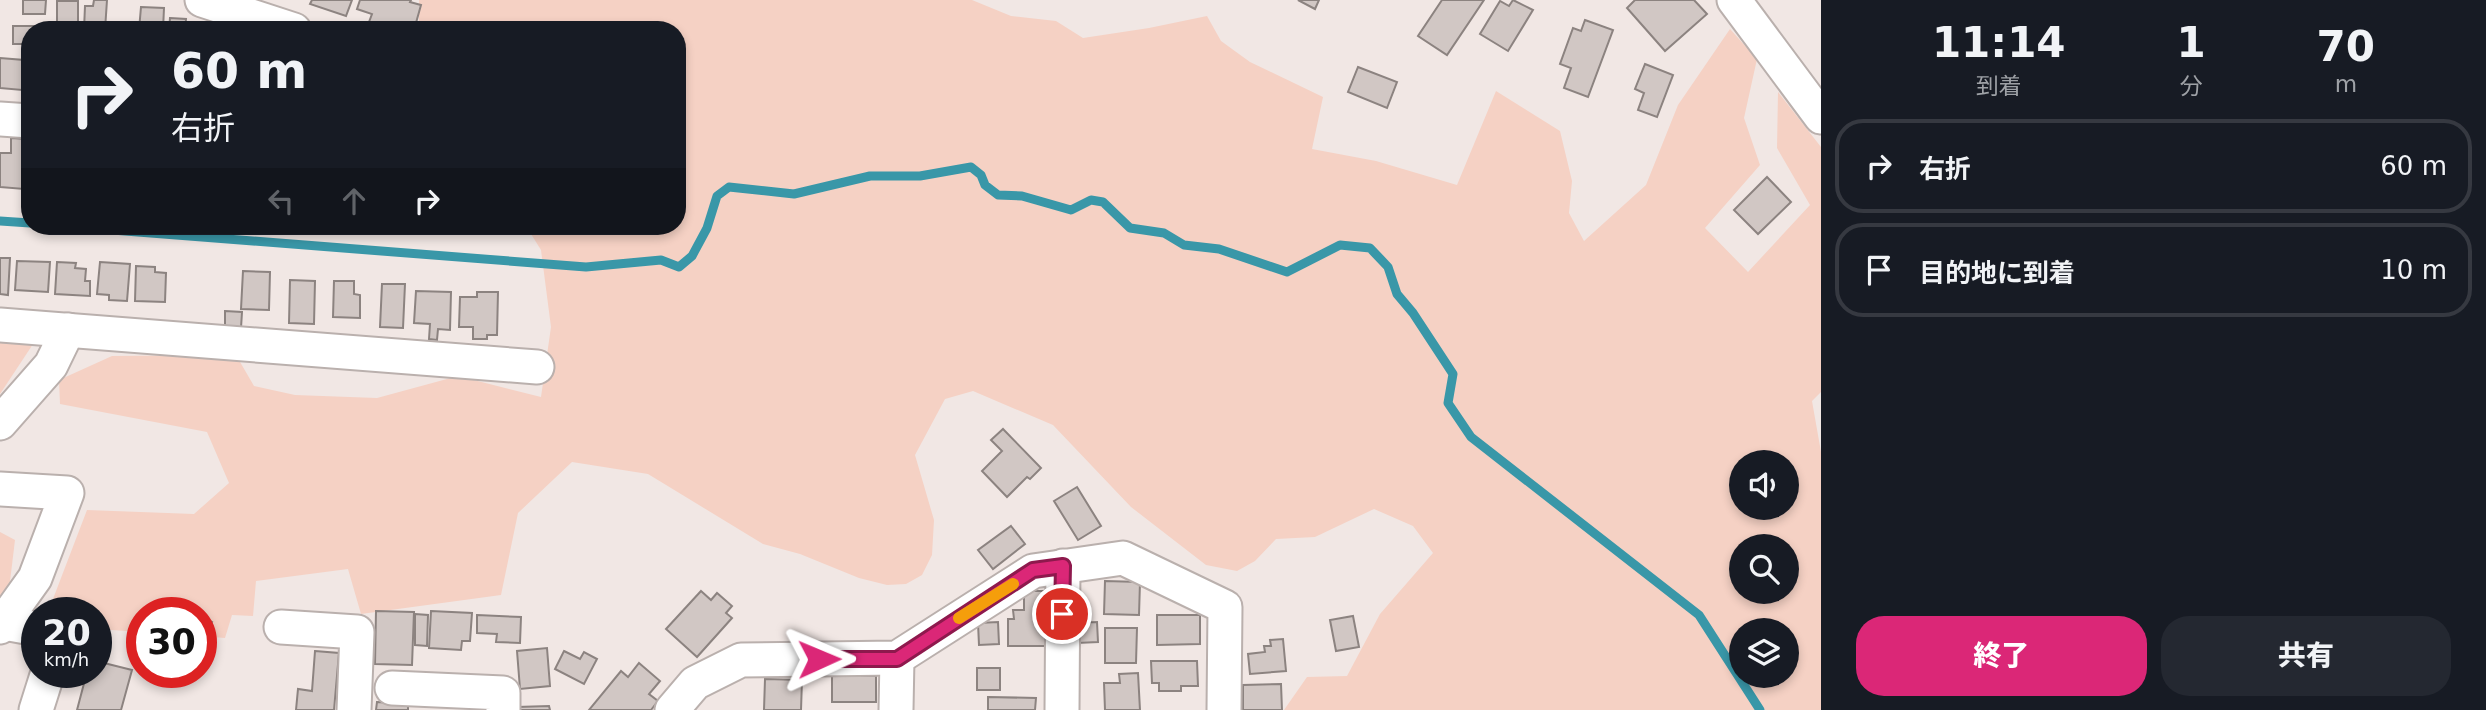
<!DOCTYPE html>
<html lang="ja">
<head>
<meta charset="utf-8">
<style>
  body { margin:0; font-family:"DejaVu Sans","Noto Sans JP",sans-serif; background:#242831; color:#f1f3f6; height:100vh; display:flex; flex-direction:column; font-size:26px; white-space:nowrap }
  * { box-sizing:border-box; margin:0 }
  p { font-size:23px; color:#9ea1a6 }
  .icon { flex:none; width:38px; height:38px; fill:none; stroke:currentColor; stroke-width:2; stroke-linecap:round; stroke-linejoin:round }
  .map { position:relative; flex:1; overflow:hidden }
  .panel { display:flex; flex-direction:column; background:#171b24; width:665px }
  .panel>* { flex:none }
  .hud { position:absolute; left:21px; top:21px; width:665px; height:214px; border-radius:28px; box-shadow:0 4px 10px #0003; background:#171b24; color:#f1f3f6; overflow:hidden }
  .buttons { position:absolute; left:1729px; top:450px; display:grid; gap:14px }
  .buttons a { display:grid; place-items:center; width:70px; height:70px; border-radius:50%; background:#171b24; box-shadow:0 4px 10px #0003; font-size:35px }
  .speed { position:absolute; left:21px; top:597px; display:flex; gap:14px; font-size:35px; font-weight:700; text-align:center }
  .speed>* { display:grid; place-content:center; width:91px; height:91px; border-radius:50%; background:#171b24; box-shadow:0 4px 10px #0003; line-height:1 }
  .speed small { font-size:18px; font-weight:400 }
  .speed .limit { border:10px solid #d22; background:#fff; color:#111 }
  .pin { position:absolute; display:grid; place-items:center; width:60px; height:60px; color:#fff; margin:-30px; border:4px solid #fff; border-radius:50%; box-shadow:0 2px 7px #0007 }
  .me { position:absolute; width:77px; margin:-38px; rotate:89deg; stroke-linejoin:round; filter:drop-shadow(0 0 5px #0008) }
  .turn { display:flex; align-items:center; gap:24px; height:147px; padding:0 35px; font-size:32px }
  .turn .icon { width:91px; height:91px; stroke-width:2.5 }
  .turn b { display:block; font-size:49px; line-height:60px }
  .lanes { display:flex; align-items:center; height:66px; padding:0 35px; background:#0003; justify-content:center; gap:35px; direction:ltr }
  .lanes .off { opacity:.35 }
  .eta { display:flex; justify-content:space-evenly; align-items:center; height:119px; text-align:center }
  .eta b { font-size:42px; font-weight:800; line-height:49px }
  .cta { display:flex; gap:14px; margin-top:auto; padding:14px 35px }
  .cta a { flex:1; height:80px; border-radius:28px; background:#db2777; color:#fff; font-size:28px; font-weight:800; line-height:80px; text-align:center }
  .cta a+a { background:#242831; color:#f1f3f6 }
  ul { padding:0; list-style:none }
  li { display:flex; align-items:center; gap:21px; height:94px; margin:0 14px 10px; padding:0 21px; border:4px solid #363941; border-radius:28px }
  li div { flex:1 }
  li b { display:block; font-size:26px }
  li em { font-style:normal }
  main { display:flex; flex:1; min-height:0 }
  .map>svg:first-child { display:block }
</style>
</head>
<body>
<main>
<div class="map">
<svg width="1821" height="710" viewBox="0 0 1821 710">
  <rect width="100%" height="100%" fill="#f1e7e4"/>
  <g fill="#f5d1c4" fill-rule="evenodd">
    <path d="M419,0h553l39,16 45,5 27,17 66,-10 58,-12 14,25 29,21 73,35 -11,52 64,12 81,24 39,-94 64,40 12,50 -3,32 15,28 62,-56 32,-80 52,-76 27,30 -13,59 16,47 -55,63 43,44 62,-67 -33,-57 1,-56 43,55v245l-9,9 9,51v258h-537l23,-33 40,-1 33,-62 53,-61 -20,-27 -39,-17 -59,28 -39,2 -21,22 -18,10 -31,-6 -75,-58 -78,-82 -80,-34 -28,8 -30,56 19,65 -2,35 -10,20 -16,9 -19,1 -28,-7 -59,-24 -37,-10 -115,-70 -76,-12 -54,51 -17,82 -140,19 -13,-45 -92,12 -3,35 -21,-1 -7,23 -24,-2v-24h-59v20l-46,-3v-17h-48l39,-102 107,4 35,-31 -22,-51 -147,-28 -1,-24 53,-24 124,-1 18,31 41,9 82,3 81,-22 83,21 10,-70 -10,-77 -15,-24h151v-196h-258zM1741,462h46v46h-46zM1741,546h46v46h-46zM1741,630h46v46h-46z"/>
    <path d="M37,338l-37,56v-51z"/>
    <path d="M0,532l15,8 -7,58 -8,-1z"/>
  </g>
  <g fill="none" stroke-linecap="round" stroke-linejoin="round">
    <g stroke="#3997a8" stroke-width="9">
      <path d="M0,221l30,2"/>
      <path d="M61,226l525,41 75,-7 18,7 13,-11 15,-28 10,-32 12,-9 65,7 76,-18h50l51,-9 10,8 4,10 13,10 24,1 49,14 20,-10 12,2 27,26 34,5 20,12 35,4 68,23 53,-27 30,3 18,19 9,27 16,19 40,61 -5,29 23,34 228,178 61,95"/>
    </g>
  </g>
  <g fill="#d1c7c4" stroke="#8c8380" stroke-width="2">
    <path d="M23,0h23l-1,14h-22z"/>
    <path d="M94,0h13l-2,30h-21l1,-24h8z"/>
    <path d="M312,0h40l-6,16 -36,-12z"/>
    <path d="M360,0h51l-1,2 11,3 -7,25h-18l-27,-8 3,-8 -15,-5z"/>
    <path d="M1298,0h21l-4,9z"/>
    <path d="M1442,0h42l-37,55 -29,-19z"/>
    <path d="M1513,0l20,10 -25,41 -28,-17 20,-33 9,5z"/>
    <path d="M1635,0h59l13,14 -42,37 -38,-43z"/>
    <rect x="57" y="1" width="21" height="29"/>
    <path d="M141,7l23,1 -1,22h-24z"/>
    <path d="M170,18l16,1 -1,11h-16z"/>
    <path d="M1585,20l28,10 -25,67 -24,-9 7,-20 -11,-4 13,-36 8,3z"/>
    <path d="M200,23l22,1 -1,6h-21z"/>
    <path d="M13,26h33v4h-16v14h-17z"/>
    <path d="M0,58l24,2 -2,30 -22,-2z"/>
    <path d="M1645,64l28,11 -16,42 -19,-7 6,-17 -9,-4z"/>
    <path d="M1358,67l39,15 -10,26 -39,-16z"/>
    <path d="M11,138l16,1 -3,50 -24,-2v-34h11z"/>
    <path d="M1767,177l24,25 -33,32 -24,-24z"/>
    <path d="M0,258h10l-2,37 -8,-1z"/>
    <path d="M17,261l33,1 -2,30 -33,-2z"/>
    <path d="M57,262l19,1 -1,5 11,1 -1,12h5v15l-35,-2z"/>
    <path d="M100,262l30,2 -3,37 -18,-1v-5l-12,-1z"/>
    <path d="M136,266l19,1v5l11,1 -1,29 -30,-1z"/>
    <path d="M243,271l27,1 -1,38 -28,-1z"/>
    <path d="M290,280l25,1 -1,43 -25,-1z"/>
    <path d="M334,281h20v13l6,1v23l-27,-1z"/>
    <path d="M382,284h23l-2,44 -23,-1z"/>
    <path d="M416,291l35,1 -1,38 -12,-1 -1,11 -8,-1 1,-15 -16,-1z"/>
    <path d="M477,292h21l-1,43h-10v4h-14v-12h-14l1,-30h17z"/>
    <path d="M225,311l17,1 -1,16 -16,-1z"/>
    <path d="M1003,429l38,39 -11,11 -3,-2 -20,20 -25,-26 20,-20 -11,-11z"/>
    <path d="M1077,487l24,39 -23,14 -24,-39z"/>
    <path d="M1011,526l14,18 -32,25 -15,-19z"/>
    <path d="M1105,581l35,1 -1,33 -35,-1z"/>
    <path d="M701,591l10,9 6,-7 15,13 -6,7 6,5 -35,39 -31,-28z"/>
    <path d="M1024,591h22v55h-38v-27h6l-1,-9h11z"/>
    <path d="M376,611l38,1 -2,53 -37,-1z"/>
    <path d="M431,611l41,2 -2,28h-8l-1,9 -32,-2z"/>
    <path d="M415,614l13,1 -1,31 -12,-1z"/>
    <path d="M477,615l44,2 -1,26 -24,-1 1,-8 -20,-1z"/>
    <path d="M1157,615h43v29l-43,1z"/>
    <path d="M1353,616l6,31 -23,4 -6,-31z"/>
    <path d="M201,617l11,5 -8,19 8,3 -11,25z"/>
    <path d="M998,622l1,22 -20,1 -1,-22z"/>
    <path d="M1097,622l1,20 -21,1 -1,-20z"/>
    <path d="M1105,628h32l-1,35h-31z"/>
    <path d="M1283,639l3,32 -36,3 -2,-20 17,-2 -1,-6h7l-1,-6z"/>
    <path d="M547,648l3,38 -30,3 -3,-38z"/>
    <path d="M315,651l24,2 -5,57h-38l2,-21 14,2z"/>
    <path d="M564,651l16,8 4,-7 13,7 -13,25 -29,-15z"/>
    <path d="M96,661l36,9 -11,40h-44l10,-38h9z"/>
    <path d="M1151,661h46l1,25h-17v5h-22v-8h-7z"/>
    <path d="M639,663l21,18 -11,13 9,7 -7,9h-62l32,-39 7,6z"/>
    <rect x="977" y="668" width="23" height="22"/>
    <path d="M1138,673l2,37h-35l-1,-27h16l-1,-9z"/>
    <rect x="832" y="676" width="44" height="26"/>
    <path d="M765,679l37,1 -1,30h-37z"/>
    <path d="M1281,684l1,26h-39v-25z"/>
    <path d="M988,697l48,1 -1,12h-47z"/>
    <path d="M377,702l31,2v6h-32z"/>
    <path d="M549,706l1,4h-33v-3z"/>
  </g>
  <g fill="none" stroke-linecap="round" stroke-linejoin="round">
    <g stroke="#bab0ad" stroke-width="37">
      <g id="minor">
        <path d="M202,0l92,30"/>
        <path d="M1734,0l87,117"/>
        <path d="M0,119l30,2"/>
        <path d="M0,325l537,42"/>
        <path d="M0,423l51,-58 17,-35"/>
        <path d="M0,489l67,4 -32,85 -35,49"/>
        <path d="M4,623l33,6"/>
        <path d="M281,627l76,5 -3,78"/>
        <path d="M392,688l111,5v17"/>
        <path d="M36,710l12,-38"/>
        <path d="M672,710l23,-27 46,-23 156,-2 136,-87 90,-13 102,49 -1,103"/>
        <path d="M896,710l1,-52"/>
        <path d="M1062,710l1,-144"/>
      </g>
    </g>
    <use href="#minor" stroke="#fff" stroke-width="33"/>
  </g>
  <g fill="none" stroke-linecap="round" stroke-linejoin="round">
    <g stroke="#8e194d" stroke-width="18">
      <path id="route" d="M819,659h78l136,-89 30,-4 -1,48"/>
    </g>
    <use href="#route" stroke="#db2777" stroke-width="12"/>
    <path stroke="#f59e0b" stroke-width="12" d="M959,618l54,-34"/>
  </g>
</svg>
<div class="buttons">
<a><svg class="icon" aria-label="sound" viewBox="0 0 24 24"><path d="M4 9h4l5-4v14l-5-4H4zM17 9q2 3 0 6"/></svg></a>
<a><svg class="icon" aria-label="search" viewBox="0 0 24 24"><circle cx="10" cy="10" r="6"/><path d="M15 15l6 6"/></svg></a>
<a><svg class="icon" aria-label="layers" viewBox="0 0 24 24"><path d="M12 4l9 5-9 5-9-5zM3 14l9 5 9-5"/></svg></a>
</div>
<div class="speed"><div>20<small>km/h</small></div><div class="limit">30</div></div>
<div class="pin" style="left:1062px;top:614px;background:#d93025"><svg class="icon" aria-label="arrive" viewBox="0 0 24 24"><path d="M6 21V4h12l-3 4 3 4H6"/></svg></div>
<svg class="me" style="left:819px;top:659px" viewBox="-20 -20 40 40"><path d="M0-17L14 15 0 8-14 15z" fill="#db2777" stroke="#fff" stroke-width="4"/></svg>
<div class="hud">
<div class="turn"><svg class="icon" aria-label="right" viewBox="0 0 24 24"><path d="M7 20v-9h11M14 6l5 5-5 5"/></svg><div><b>60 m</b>右折</div></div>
<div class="lanes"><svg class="icon off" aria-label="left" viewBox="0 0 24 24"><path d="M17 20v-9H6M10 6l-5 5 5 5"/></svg><svg class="icon off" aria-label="ahead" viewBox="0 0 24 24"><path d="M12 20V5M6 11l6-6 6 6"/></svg><svg class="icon" aria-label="right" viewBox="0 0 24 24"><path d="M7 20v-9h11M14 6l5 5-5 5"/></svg></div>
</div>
</div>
<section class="panel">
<div class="eta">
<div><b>11:14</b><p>到着</p></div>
<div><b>1</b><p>分</p></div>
<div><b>70</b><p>m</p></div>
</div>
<ul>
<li><svg class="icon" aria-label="right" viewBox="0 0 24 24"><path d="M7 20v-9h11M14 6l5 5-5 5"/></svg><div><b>右折</b></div><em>60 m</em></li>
<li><svg class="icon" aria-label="arrive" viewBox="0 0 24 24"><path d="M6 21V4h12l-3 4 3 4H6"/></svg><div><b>目的地に到着</b></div><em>10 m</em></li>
</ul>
<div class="cta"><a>終了</a><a>共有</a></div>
</section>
</main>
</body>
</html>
